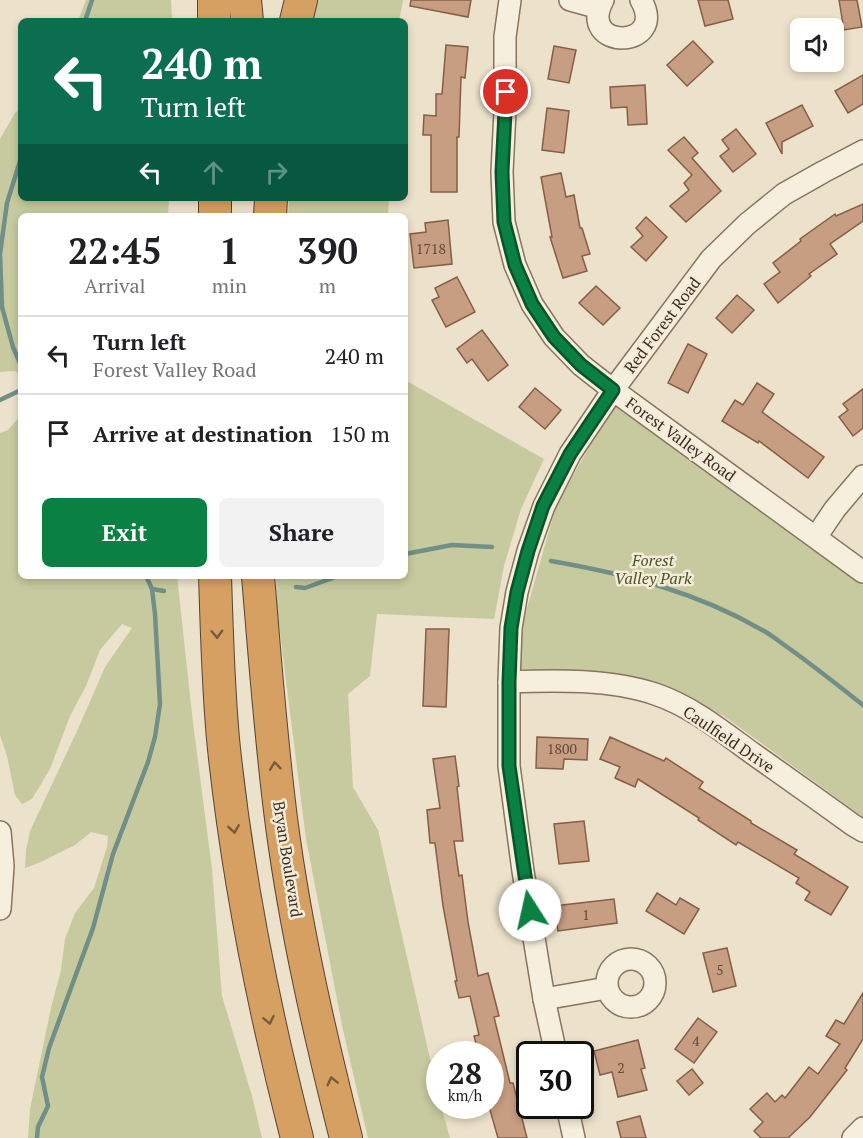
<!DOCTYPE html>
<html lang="en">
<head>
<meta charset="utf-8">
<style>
  body { margin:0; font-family:"PT Serif",serif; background:#f2f2f2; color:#202124; height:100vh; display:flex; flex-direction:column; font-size:22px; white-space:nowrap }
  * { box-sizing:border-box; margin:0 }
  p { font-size:20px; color:#757577 }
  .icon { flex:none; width:33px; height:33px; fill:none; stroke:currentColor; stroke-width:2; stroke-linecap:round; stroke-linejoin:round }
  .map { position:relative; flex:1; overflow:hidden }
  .details { position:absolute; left:18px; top:213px; width:390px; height:366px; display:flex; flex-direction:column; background:#fff; border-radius:9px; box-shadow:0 3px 9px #0003 }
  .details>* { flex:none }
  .banner { position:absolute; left:18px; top:18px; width:390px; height:183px; border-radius:9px; box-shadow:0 3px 9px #0003; background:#0b6e4f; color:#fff; overflow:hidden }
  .tools { position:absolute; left:790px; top:18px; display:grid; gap:12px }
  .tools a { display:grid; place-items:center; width:54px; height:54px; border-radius:9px; background:#fff; box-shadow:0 3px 9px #0003; font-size:30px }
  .speed { position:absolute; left:426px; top:1041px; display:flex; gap:12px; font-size:30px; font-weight:700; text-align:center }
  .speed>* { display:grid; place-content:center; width:78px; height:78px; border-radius:50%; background:#fff; box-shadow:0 3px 9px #0003; line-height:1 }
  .speed small { font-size:15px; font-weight:400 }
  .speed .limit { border:3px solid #111; border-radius:9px; background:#fff; color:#111 }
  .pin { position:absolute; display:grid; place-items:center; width:51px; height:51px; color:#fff; margin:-26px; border:3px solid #fff; border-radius:50%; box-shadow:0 2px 6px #0007 }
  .me { position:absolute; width:66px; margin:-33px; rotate:350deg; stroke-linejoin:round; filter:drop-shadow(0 0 4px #0008) }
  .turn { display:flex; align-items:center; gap:21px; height:126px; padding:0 24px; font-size:27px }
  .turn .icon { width:78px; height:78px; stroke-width:2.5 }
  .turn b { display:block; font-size:42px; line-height:51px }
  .lanes { display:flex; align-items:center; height:57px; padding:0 24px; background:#0003; justify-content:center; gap:30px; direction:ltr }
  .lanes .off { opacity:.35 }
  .eta { display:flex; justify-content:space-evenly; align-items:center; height:102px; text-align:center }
  .eta b { font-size:36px; font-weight:800; line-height:42px }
  .button { display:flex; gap:12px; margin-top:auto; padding:12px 24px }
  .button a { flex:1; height:69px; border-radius:9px; background:#0b8043; color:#fff; font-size:24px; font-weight:800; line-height:69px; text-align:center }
  .button a+a { background:#f2f2f2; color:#202124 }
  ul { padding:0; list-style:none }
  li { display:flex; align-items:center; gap:18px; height:78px; padding:0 24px; border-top:2px solid #e0e0e0 }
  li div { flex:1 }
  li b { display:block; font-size:22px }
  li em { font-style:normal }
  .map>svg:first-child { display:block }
</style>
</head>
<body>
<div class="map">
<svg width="863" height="1138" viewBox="0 0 863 1138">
  <rect width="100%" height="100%" fill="#ece1ca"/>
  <g fill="#c6ca9e">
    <path d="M86,0h85l1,21h-94z"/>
    <path d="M312,0h91l-4,21h-91z"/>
    <path d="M21,109v89h148l-1,18h-147v160l-6,-5 -15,1v-233l15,-26z"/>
    <path d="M289,198h100l-1,18h-100z"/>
    <path d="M405,380l139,79 -23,50 -17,57 -10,53 -117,-5 -7,62 -22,18 5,93 25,43 61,268 1,8h1l9,32h-82l-25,-108 -37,-191 -29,-230 -1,-33h129z"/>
    <path d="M614,404l249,181v232l-139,-101 -82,-37 -132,-11 47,-165z"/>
    <path d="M21,415v161h156l16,147 19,146 10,127 30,100 10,42h-234l2,-29 21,-101 10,-38 4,-31 10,-26 19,-25 13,-41 1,-11 -17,-4 -16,13 -34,17 -16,6 1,-18 4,-19 48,-102 27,-62 27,-39 -10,-4 -22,26 -14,36 -16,30 -20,53 -18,30 -10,5 -7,-9 -8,-39 -7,-21v-302l8,-3z"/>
  </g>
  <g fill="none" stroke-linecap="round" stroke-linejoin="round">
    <g stroke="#718f87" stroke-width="4.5">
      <path d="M85,21l7,-21"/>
      <path d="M21,158l-14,45 -7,51 2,53 11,40 8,19"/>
      <path d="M0,400l21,-10"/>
      <path d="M405,554l47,-9 40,2"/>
      <path d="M551,561c75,13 146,31 213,70 9,5 17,12 26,18 25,18 49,37 73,56"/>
      <path d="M296,587l9,1 33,-12"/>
      <path d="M152,589l12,2"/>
      <path d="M37,1138l1,-11 10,-21 -6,-29 7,-29 44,-120 20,-74 35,-92 7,-25 5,-33 -5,-90 -3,-25 -6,-13"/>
    </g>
  </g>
  <g fill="#c89e82" stroke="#865e46" stroke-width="1.5">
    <path d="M411,0h60l-3,17 -58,-11z"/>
    <path d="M698,0h30l5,19 -28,7z"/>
    <path d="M839,0h18l5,27 -18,3z"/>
    <path d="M693,41l20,21 -26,24 -20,-21z"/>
    <path d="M446,45l22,2 -3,31 -4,-1 -2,60h-2v55h-26v-57h-8l1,-20 12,1v-22h6z"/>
    <path d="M554,46l22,4 -7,33 -21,-4z"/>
    <path d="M863,75v29l-15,9 -13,-22z"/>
    <path d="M645,85l2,39 -19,1 -1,-18 -16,1 -1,-21z"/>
    <path d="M802,105l11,21 -31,16v12l-16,-31z"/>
    <path d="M547,108l22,3 -5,42 -22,-3z"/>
    <path d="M736,129l20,25 -23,18 -13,-16 9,-7 -7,-9z"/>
    <path d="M684,137l14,16 -6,5 29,33 -35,31 -16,-16 19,-16 -5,-7 8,-8 -24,-25z"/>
    <path d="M561,173l5,24 8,-2 6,33h2l8,26 -8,2 5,15 -24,7 -13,-41h2l-11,-60z"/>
    <path d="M863,204v17l-33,23 7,10 -28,20 2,2 -33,27 -14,-19 16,-12 -7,-9 28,-22 -1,-2 35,-25 1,2z"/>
    <path d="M646,217l21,20 -21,24 -15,-14 12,-11 -7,-8z"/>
    <path d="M448,220l4,44 -38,4 -4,-34 16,-2 -1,-9z"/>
    <path d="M457,277l18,35 -29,15 -14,-27 7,-3 -4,-9z"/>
    <path d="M596,286l24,22 -17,17 -24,-22z"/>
    <path d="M737,295l17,15 -22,23 -16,-15z"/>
    <path d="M482,330l26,35 -20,16 -16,-22 -5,4 -10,-14z"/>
    <path d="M688,344l19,10 -19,39 -20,-10z"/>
    <path d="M757,383l17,11 -12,18 62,45 -16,21 -49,-37 -1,2 -36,-22 13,-21 8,5z"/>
    <path d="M535,388l26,22 -16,19 -26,-22z"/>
    <path d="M863,389v39l-10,8 -14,-19 9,-7 -5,-6z"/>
    <path d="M426,629h23l-3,78 -23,-1z"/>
    <path d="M537,737l51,2 -1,21 -23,-1 -1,10 -27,-1z"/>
    <path d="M610,737l54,24 2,-3 37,24 -4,6 52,33v2l46,27 -3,4 54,33 -17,28 -26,-15 5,-8 -14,-9 3,-5 -61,-36 -2,3 -38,-25 1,-2 -61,-39 -3,8 -20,-9 5,-11 -20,-8z"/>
    <path d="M455,756l4,30 -2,1 6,54h-9l5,35 3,-1 6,47 10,54 10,-3 11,43 -5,1 16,66h3l14,55h-29l-8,-28v-56h-11l-5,-18 5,-1 -9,-39 -11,2 -4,-17h2l-14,-75 -8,-63h-5l-3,-33 13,-2 -7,-49z"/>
    <path d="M584,821l5,40 -30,3 -5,-40z"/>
    <path d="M657,893l19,12 4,-7 19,11 -15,25 -38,-23z"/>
    <path d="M614,899l3,24 -59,8 -4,-25z"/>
    <path d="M727,948l9,38 -23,6 -10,-39z"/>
    <path d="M863,993v46l-18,29 2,2 -37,47 -22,21h-27l-7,-7 9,-9 -13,-13 17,-16 8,9 7,-7 3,3 24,-31 9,7 22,-30 -14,-8 10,-16 8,4z"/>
    <path d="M698,1018l19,14 -23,31 -19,-14z"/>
    <path d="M638,1040l7,28 -4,1 6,21 -29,7 -6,-25 -12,3 -6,-24z"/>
    <path d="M692,1069l11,14 -14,12 -12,-14z"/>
    <path d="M640,1116l6,22h-25l-4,-16z"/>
  </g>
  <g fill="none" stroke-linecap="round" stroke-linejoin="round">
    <g stroke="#88745f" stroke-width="24">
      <g id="minor">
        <path d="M510,0l-5,37v74l-3,61 2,50 11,43 17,39 22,33 27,28 32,25 250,182"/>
        <path d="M570,0l29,8"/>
        <path d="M603,0c-27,51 66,50 38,0"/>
        <path d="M816,537l19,-28 28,-33"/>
        <path d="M509,682c46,-2 102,-3 146,12 36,12 67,37 97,59 34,24 68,48 101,72l10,6"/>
        <path d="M0,832l3,34 -3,43"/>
        <circle cx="631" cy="983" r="24"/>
        <path d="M544,999l63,-11"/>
        <path d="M556,1054l-12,-55 -21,-128 -14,-105v-84l2,-54 6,-36 11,-41 16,-45 26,-52 43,-64 98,-131 36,-35 37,-30 39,-22 40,-21"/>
        <path d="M567,1106l7,32"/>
        <path d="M853,1138l10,-10"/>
      </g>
    </g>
    <g stroke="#564333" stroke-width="34">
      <g id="highway">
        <path d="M214,0v21"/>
        <path d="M245,0l2,21"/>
        <path d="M296,21l5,-21"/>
        <path d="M215,216v-18"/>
        <path d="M270,216l1,-18"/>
        <path d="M215,576c2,58 3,115 9,173 14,131 40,261 73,389"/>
        <path d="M258,576c7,83 13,167 24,250 14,105 38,209 64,312"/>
      </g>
    </g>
    <use href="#minor" stroke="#f7efdd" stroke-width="21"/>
    <use href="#highway" stroke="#d5a061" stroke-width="32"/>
  </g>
  <defs><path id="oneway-chevron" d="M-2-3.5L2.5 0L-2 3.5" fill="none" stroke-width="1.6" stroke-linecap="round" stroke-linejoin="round" transform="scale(1.5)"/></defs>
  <g stroke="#785b3b">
    <use href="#oneway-chevron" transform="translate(217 634) rotate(88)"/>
    <use href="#oneway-chevron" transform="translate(275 766) rotate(-97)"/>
    <use href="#oneway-chevron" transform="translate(234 829) rotate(81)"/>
    <use href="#oneway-chevron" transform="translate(269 1020) rotate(78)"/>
    <use href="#oneway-chevron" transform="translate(332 1081) rotate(-104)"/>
  </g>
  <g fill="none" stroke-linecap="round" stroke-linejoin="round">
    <g stroke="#07532c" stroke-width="15">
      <path id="route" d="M506,92l-4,80 2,50 11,43 17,39 22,33 27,28 32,25 -43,64 -27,52 -15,45 -11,41 -6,36 -2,54v84l21,144"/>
    </g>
    <use href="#route" stroke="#0b8043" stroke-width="10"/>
  </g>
  <g text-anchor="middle" stroke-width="5" stroke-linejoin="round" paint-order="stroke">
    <g font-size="14" fill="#5e493a">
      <text x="431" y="254">1718</text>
      <text x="562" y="754">1800</text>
      <text x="586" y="920">1</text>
      <text x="720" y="975">5</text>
      <text x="696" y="1046">4</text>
      <text x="621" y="1073">2</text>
    </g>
    <g font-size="16" fill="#3a2d22" stroke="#f4ecd9">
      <text transform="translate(662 325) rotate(-53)" y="6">Red Forest Road</text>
      <text transform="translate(681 439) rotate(36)" y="6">Forest Valley Road</text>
      <text transform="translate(729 739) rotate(34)" y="6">Caulfield Drive</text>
      <text transform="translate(288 859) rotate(81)" y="6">Bryan Boulevard</text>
    </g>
    <g font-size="16" font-style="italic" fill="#4b552a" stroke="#f4ecd9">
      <text x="653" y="566">Forest<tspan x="653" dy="18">Valley Park</tspan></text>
    </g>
  </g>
</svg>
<div class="tools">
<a><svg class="icon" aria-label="sound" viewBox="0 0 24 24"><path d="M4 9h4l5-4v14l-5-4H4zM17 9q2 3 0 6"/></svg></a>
</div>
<div class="speed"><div>28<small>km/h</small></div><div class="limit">30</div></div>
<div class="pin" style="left:506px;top:92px;background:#d93025"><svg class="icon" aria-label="arrive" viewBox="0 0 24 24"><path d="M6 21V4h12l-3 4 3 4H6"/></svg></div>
<svg class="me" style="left:530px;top:910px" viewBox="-20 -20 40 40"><circle r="19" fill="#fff"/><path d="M0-13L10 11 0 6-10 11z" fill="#0b8043"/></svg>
<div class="banner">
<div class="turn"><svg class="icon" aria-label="left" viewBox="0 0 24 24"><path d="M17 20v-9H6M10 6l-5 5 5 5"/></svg><div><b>240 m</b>Turn left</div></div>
<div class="lanes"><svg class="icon" aria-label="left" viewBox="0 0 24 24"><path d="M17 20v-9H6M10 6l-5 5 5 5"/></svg><svg class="icon off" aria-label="ahead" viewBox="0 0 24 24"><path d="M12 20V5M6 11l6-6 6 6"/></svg><svg class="icon off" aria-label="right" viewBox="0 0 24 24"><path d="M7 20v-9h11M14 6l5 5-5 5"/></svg></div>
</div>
<section class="details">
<div class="eta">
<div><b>22:45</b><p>Arrival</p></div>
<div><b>1</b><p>min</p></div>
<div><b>390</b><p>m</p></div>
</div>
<ul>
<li><svg class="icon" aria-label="left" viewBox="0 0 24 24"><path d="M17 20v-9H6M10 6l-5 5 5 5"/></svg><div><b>Turn left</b><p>Forest Valley Road</p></div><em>240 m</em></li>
<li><svg class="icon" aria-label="arrive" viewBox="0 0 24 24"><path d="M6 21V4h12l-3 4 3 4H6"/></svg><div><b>Arrive at destination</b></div><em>150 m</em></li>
</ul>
<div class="button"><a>Exit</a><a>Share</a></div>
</section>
</div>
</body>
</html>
